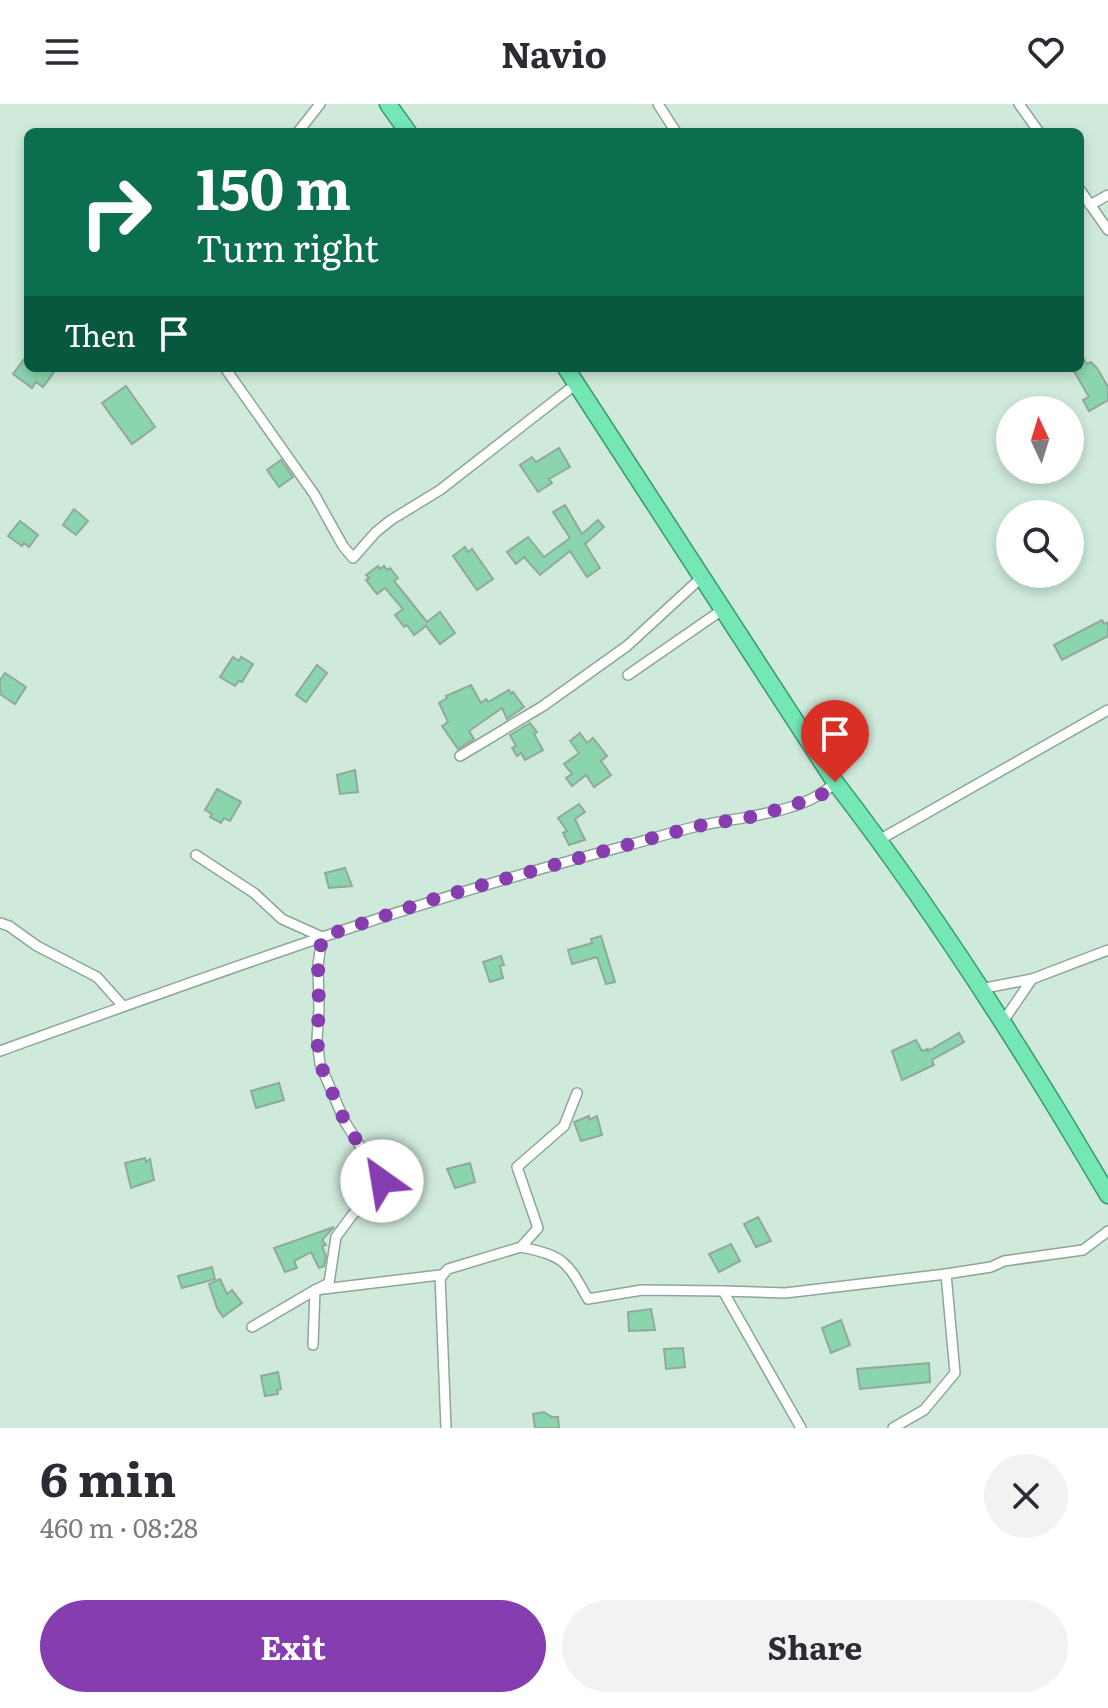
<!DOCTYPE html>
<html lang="en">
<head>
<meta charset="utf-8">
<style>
  body { margin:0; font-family:Literata,serif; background:#f2f2f3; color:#2b2b33; height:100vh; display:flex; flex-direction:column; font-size:30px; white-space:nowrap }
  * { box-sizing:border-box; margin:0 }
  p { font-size:26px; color:#7c7c81 }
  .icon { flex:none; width:44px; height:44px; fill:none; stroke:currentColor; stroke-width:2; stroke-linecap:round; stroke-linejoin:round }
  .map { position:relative; height:1324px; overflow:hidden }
  .sheet { display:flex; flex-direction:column; background:#fff; flex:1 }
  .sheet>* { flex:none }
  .hud { position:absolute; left:24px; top:24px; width:1060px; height:244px; border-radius:12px; box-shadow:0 4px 12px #0003; background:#0b6e4f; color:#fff; overflow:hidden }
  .needle { width:52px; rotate:356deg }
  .controls { position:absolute; left:996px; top:292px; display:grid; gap:16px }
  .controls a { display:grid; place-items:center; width:88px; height:88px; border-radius:50%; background:#fff; box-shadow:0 4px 12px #0003; font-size:40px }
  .pin { position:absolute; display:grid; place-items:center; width:68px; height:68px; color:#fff; margin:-82px -34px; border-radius:50% 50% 50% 0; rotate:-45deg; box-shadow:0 0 8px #0007 }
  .pin .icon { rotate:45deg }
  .me { position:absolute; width:88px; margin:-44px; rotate:328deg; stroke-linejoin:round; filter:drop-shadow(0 0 6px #0008) }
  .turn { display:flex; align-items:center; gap:28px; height:168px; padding:0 40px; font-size:36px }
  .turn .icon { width:104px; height:104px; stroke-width:2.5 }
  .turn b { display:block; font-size:56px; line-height:68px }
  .then { display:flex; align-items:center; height:76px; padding:0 40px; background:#0003; gap:16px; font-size:30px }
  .round { display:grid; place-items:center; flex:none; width:84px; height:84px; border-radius:42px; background:#f2f2f3 }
  .overview { display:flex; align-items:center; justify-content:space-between; height:136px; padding:0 40px }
  h1 { font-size:48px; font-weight:700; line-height:60px }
  .cta { display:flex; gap:16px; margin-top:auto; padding:16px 40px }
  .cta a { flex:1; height:92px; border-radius:48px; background:#853db0; color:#fff; font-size:32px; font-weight:700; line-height:92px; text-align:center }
  .cta a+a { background:#f2f2f3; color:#2b2b33 }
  header { display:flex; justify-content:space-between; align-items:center; height:104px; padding:0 40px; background:#fff; font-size:36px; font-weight:700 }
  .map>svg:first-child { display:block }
</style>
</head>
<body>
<header><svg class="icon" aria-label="menu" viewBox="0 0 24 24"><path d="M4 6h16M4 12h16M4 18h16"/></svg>Navio<svg class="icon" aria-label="heart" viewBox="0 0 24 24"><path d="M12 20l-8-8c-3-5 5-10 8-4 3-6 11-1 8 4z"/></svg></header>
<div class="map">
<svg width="1108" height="1324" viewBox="0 0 1108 1324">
  <rect width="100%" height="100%" fill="#cfeada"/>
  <g fill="#8bd5ae" stroke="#90a99b" stroke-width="2">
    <path d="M1080,249l7,11 4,-2 6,6 11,19v13l-19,11 -6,-11 6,-3 -17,-29h8z"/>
    <path d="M28,250v14h29l-14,19 -7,-5 -4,6 -19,-14z"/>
    <path d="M126,282l29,41 -23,17 -30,-41z"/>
    <path d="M559,344l11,19 -21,12 3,4 -14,9 -18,-27 12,-8 4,5z"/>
    <path d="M281,356l12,17 -14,10 -12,-17z"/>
    <path d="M565,401l17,29 16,-14 6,7 -19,17 15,24 -13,9 -17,-26 -30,24 -16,-18 -8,7 -9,-12 21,-15 16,20 26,-19 -17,-26z"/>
    <path d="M74,405l14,12 -12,14 -13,-10z"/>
    <path d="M20,417l18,14 -9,12 -5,-4 -2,3 -14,-10z"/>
    <path d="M465,443l3,5 4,-3 21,30 -16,11 -24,-34z"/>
    <path d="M378,462l2,3 4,-3 3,4 3,-2 8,10 -4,3 33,41 13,-10 15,21 -15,11 -14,-18 -12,9 -7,-10 -3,2 -9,-12 8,-6 -18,-21 -8,6 -11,-14 3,-2 -3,-3z"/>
    <path d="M1102,516l2,4 4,-2v14l-46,24 -8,-15z"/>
    <path d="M233,553l6,4 2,-4 12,7 -11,18 -3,-1 -4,5 -15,-9z"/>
    <path d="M317,561l10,8 -21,29 -10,-7z"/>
    <path d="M5,569l21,14 -11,17 -15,-10v-14z"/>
    <path d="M471,581l10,18 5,-4 2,3 21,-12 2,4 2,-2 11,15 -17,12 -5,-11 -33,23 5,8 -16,10 -16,-23 6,-4 -9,-19 8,-5 -1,-2z"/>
    <path d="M530,619l7,9 -3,2 9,16 -18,10 -4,-7 -4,3 -5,-8 4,-2 -6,-11z"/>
    <path d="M580,629l7,10 6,-5 14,18 -6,5 10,14 -17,12 -8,-12 -14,11 -6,-8 6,-4 -8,-10 15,-11 -9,-12z"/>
    <path d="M355,666l3,22 -18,2 -3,-19z"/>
    <path d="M217,685l24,13 -11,19 -6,-3 -3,5 -11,-6 2,-3 -7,-4z"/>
    <path d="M579,700l6,8 -10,7 10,21 -16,5 -6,-12 4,-2 -9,-13z"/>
    <path d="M345,764l7,18 -23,2 -4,-15z"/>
    <path d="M601,832l14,46 -9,2 -9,-27 -25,7 -4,-14 24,-7 -1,-4z"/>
    <path d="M501,852l3,9 -4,1 3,12 -13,4 -7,-20z"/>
    <path d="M959,929l5,9 -32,18 2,5 -32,15 -10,-29 24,-11 6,11 6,-2v2z"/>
    <path d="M279,979l5,17 -28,8 -5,-17z"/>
    <path d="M589,1012v4l8,-4 5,19 -21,6 -7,-19z"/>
    <path d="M145,1054l1,4 4,-3 4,21 -23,8 -6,-25z"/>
    <path d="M470,1059l5,19 -20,6 -8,-19z"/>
    <path d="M758,1113l13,24 -15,6 -12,-23z"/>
    <path d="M334,1123l-12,13 4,5 -4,1 4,10 -2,10 -5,2 -8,-16 -17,9 3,7 -12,4 -11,-24z"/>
    <path d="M731,1140l9,17 -21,11 -10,-18z"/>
    <path d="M212,1163l3,12 -33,9 -4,-12z"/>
    <path d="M220,1175l7,15 5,-4 10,13 -19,14 -6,-9 -8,-24z"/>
    <path d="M651,1205l4,21 -26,1 -1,-19z"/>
    <path d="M841,1216l9,25 -19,8 -9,-25z"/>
    <path d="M683,1244l2,19 -19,2 -2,-20z"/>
    <path d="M929,1259l1,19 -70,7 -3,-20z"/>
    <path d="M278,1268l3,17 -4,1 1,4 -13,2 -4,-20z"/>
    <path d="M544,1308l8,5h6l1,11h-24l-2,-14z"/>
  </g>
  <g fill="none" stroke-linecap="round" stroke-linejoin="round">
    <g stroke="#8da698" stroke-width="12">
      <g id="minor">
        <path d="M658,0l18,28"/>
        <path d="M1019,0l20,28"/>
        <path d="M298,28l22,-28"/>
        <path d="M1080,86l28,40"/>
        <path d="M1090,101l18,-10"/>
        <path d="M225,264l89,126 29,52 10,12 23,-26 15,-12 49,-30 136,-106"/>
        <path d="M628,571l94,-65"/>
        <path d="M460,652l83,-50 84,-60 74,-68"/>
        <path d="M879,736l229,-130"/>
        <path d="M196,751l58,38 28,26 40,18 -4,28 1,44 -2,30 3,25 25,58 37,59 1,10 -30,23 -17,23 -7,46 -14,7 -2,55"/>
        <path d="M0,819l9,3 28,20 60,31 26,29"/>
        <path d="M980,885l52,-10 76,-29"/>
        <path d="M1002,919l30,-44"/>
        <path d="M0,947c208,-75 415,-151 629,-206 23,-6 46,-14 70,-19 39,-9 109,-13 136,-44"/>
        <path d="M521,1143c43,9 46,14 67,52l54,-9 81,1 78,137"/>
        <path d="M440,1174l8,-9 73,-22 17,-19 -21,-61 47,-41 13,-33"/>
        <path d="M723,1187l62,2 161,-19"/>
        <path d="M252,1223l63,-37 125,-15 6,153"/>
        <path d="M893,1324l31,-18 31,-37 -9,-99 45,-7 13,-6 79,-11 25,-19"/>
      </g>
    </g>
    <g stroke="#38996e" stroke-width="19">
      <g id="trunk">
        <path d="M388,0l20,28"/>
        <path d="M566,264l269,414c101,131 190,271 273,413"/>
      </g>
    </g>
    <use href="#minor" stroke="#fff" stroke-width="9"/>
    <use href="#trunk" stroke="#74e7b4" stroke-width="16"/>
  </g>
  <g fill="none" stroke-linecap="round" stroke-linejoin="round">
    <path stroke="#853db0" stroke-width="14" stroke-dasharray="0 25.2" d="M382,1077l-37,-59 -25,-58 -3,-25 2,-30 -1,-44 4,-28 118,-40 164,-46 94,-25 58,-10 63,-19 16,-15"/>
  </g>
</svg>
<div class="controls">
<a><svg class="needle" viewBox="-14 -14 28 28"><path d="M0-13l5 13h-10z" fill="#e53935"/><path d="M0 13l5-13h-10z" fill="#7c7c81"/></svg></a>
<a><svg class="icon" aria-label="search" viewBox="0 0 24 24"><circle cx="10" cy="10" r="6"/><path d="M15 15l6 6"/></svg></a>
</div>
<div class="pin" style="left:835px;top:678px;background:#d93025"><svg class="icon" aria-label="arrive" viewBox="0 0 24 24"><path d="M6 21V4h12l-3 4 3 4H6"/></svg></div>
<svg class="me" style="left:382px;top:1077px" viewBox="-20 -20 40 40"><circle r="19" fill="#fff"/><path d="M0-13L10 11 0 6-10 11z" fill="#853db0"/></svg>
<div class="hud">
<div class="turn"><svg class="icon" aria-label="right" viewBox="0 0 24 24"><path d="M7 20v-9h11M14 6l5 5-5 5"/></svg><div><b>150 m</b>Turn right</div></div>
<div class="then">Then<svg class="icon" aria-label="arrive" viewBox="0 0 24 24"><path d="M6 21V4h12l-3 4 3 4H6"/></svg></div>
</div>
</div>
<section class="sheet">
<div class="overview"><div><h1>6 min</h1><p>460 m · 08:28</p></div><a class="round"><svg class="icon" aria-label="close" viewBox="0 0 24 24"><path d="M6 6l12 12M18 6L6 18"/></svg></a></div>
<div class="cta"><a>Exit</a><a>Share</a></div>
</section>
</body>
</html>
